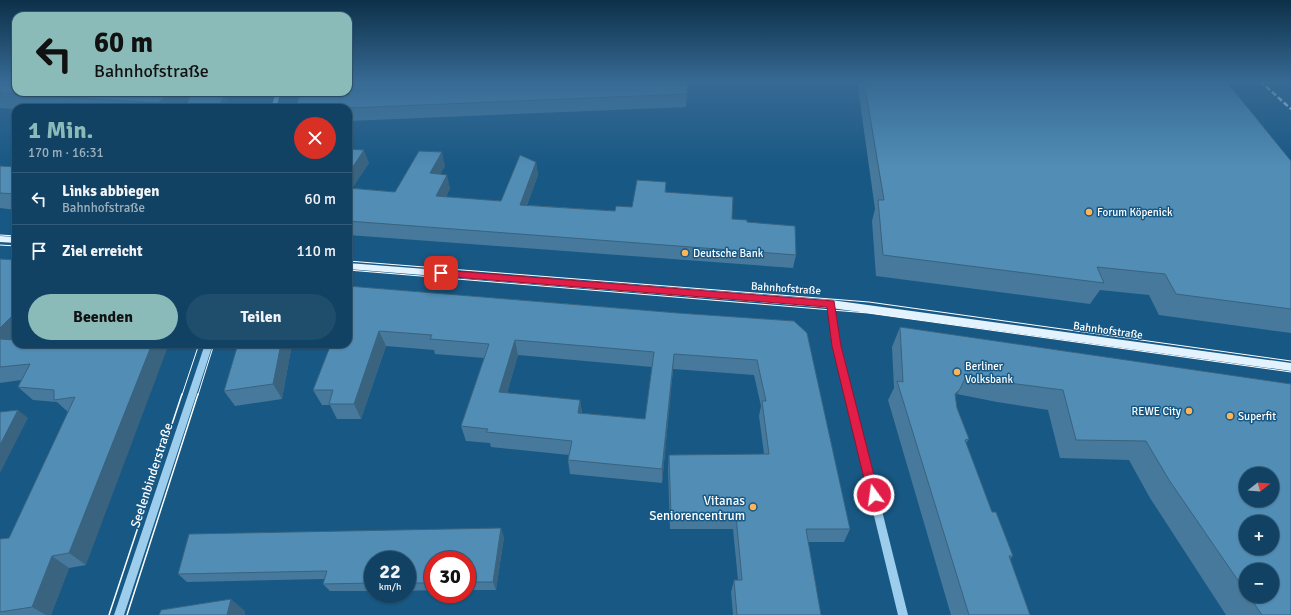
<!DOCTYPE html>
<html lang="de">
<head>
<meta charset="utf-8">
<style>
  body { margin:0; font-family:Signika,sans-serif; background:#1f4d6c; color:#f1f3f6; height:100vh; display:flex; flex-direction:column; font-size:15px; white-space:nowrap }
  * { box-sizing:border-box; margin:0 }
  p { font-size:13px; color:#9cb0be }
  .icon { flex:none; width:22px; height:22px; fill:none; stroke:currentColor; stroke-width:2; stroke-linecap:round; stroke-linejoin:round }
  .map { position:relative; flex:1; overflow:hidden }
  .details { position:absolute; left:12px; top:104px; width:340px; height:244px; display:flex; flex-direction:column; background:#124263; border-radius:12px; box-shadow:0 1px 3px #0004,0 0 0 1px #315b78 }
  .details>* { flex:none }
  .hud { position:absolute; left:12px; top:12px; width:340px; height:84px; border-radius:12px; box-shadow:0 1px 3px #0004,0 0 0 1px #315b78; background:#8bbbb9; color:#111; overflow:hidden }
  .needle { width:26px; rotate:73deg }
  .controls { position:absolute; left:1239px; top:467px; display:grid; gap:8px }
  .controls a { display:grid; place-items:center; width:40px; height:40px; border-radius:50%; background:#124263; box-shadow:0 1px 3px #0004,0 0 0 1px #315b78; font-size:20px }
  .speed { position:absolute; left:364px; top:551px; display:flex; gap:8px; font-size:20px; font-weight:700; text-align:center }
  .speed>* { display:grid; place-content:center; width:52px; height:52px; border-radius:50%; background:#124263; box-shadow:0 1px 3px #0004,0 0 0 1px #315b78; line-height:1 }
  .speed small { font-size:10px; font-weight:400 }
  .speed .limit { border:6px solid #d22; background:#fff; color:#111 }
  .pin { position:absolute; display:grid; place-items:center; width:34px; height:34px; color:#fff; margin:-17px; border-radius:8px; box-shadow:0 2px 6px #0006 }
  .me { position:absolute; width:44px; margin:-22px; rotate:346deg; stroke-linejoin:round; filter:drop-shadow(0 0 3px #0008) }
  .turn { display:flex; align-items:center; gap:14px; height:84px; padding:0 16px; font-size:18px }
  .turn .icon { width:52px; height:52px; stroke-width:2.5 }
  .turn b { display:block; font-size:28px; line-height:34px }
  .round { display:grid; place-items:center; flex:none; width:42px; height:42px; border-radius:21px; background:#1f4d6c }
  .overview { display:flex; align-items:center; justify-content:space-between; height:68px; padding:0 16px }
  h1 { font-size:24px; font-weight:800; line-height:30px; color:#8bbbb9 }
  .cta { display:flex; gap:8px; margin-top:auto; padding:8px 16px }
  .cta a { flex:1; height:46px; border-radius:24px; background:#8bbbb9; color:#111; font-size:16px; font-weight:800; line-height:46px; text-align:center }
  .cta a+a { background:#1f4d6c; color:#f1f3f6 }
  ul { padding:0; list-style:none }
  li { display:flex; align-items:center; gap:12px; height:52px; padding:0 16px; border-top:1px solid #315b78 }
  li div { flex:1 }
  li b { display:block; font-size:15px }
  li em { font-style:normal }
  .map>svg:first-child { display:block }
</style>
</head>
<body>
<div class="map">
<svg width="1291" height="615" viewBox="0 0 1291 615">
  <rect width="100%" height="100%" fill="#185884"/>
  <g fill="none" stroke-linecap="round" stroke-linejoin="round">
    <g fill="#9ccdec" fill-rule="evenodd">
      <path d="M276,92h4l-3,16h-6z"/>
      <path d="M831,301l3,3 7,42 67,269h-10l-65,-269 -5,-42z"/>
      <path d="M205,344h8l-89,271h-10z"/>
    </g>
    <g fill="#e2f2ff" fill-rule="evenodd">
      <path d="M0,236l16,1v6l-16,-1z"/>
      <path d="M348,263l483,37 460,63v8l-460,-63 -483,-39z"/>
    </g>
    <g stroke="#fff" stroke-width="1">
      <path d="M1289,81l2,2"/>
      <path d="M0,235l16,1"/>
      <path d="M0,245l16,1"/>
      <path d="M348,261l521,41 422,59"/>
      <path d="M348,270l520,43 423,59"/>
      <path d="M182,395l17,-51"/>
      <path d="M198,395l16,-51"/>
    </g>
    <g stroke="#fff" stroke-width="1.5">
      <path d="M109,615l73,-221"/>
      <path d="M127,615l71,-221"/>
    </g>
    <path stroke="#fff" stroke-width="2.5" stroke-dasharray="5.5 2.5" stroke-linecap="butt" d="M1260,81l31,28"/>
  </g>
  <g fill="#46799c" fill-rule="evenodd">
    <path d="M0,81l224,12 7,15h-46l4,-10 -11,10h-162v1l-16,-1z"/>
    <path d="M688,81l-2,26 -338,14v-13z"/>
    <path d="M857,81h369l65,80v172l-132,-18 -10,-20 -49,-5 -10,14 -214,-28 -4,-55 3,-12z"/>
    <path d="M348,149l21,14 -17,25 43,4 50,-26 -5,8 10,14 -4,9 55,4 35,-39 2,13 -11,30 88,6 17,-4 34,-25v10l66,27 15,3 49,33 -3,13 -445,-33z"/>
    <path d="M0,166l16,1v43l-16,-2z"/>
    <path d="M0,259l16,85h56l14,221 -17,3 -18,47h-51v-76l9,-1 59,-126 -11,-10 -24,-2 -15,-13 3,-7 -21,3z"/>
    <path d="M348,286l330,27 116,8 56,208 -6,13h-36l13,73h-88l-2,-23 3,-12h4l-5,-51h-63l-2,-60 1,-14 95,-1 -5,-38 2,-10 -7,-31 -81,-6 -11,114 -92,-9 -2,-14 1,-5 -78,-8 -1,-4 -24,-2 -5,-15 23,-68 -49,-4 -1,-4 -48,-4 -25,73h-24l-7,-14h-8l-9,-15 35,-46zM518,355l134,12 -7,52 -63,-6 -2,-13 -73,-7z"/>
    <path d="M900,327l391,57v231h-65l-76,-117 -21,-38 -69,-2 -12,-48 -51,-8 -40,-8 -2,3 2,11 12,31 -3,4 26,69 21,44 -3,3 20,56h-79l-63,-215 6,-12 -2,-41zM1246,570l26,26h-26z"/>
    <path d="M238,344h54l-10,55 -47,7 -11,-15z"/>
    <path d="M504,537l-8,53h-29v-30h-34v30l-26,1v-31h-34v31h-43l-7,-7 2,-5 -138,3 -9,-8z"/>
  </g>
  <g fill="#39637f">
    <path d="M170,92h25l-17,16h-17l-3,-5z"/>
    <path d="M224,93l7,15h-12z"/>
    <path d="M364,150l5,13 -21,32v-21z"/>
    <path d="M442,152l3,14 -11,21 -4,-14z"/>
    <path d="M536,162l2,13 -16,43 -2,-13z"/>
    <path d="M447,175l3,13 -10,21 -4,-13z"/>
    <path d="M16,312v28l-16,8v-20z"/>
    <path d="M379,331l7,15 -25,73 -7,-15z"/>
    <path d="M515,340l3,15 -15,52 -4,-15z"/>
    <path d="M152,344h17l-83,221 -17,-12z"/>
    <path d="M281,344h11l-10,55 -9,-15z"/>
    <path d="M674,354l-1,15 -11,114v-14z"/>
    <path d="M960,389l-11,19 6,-14z"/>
    <path d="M580,400l2,15 -4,-2z"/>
    <path d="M18,410l10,8 -28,55v-28z"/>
    <path d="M501,528l3,9 -8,53 -3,-8z"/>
    <path d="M52,556l17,12 -18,47h-5l-14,-8z"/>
    <path d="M231,599l14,12v4h-18z"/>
  </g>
  <g fill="#518db5" stroke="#39637f" fill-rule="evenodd">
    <path d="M0,81h16v11h154l-12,11 -158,-10z"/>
    <path d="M348,81h340l-1,13 -339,14h-52l3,-12 10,-4h39z"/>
    <path d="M864,81h362l65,80v148l-115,-15 -11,-20 -68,-7 7,16 -221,-28 -5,-55h6z"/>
    <path d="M191,92h31l2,1 -5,15h-34z"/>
    <path d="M348,149l16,1 -16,24z"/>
    <path d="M419,151l23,1 -12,21 17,2 -11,21 65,5 19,-46 16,7 -16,43 95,6 1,-5 16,1 5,-27 29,2 -1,10 68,5 -1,22 15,1v2l48,4 1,29 -448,-34v-33l47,4z"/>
    <path d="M0,166l16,1v27l-16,-1z"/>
    <path d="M0,259l16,1v52l-16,16z"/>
    <path d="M348,286l330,27 116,8 13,12 43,196h-44l15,86h-84l-3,-35h8l-6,-64h-65l-2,-61 100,-1 -7,-53h4l-9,-41 -83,-6 -12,115 -94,-9 4,-19 -86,-9 2,-3 -27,-3 28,-82 -59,-5 2,-4 -53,-4 -25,73h-25l4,-14h-20l18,-46h17zM515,340l139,12 -9,67 -67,-6 2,-13 -81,-8z"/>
    <path d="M900,327l391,57v231h-29l-13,-19h23v-26h-26v22l-77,-112 -23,-39 -70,-1 -13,-50 -54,-7 -42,-9 -7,15 -5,5 2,14 12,31 -4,1 27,72h4l17,44h-4l21,59h-61l-72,-234 6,1zM1246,474h26v26h-26zM1246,522h26v26h-26z"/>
    <path d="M0,339l16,1v4h136l-83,209 -17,3 -20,51 -32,5v-73l9,-1 66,-141 -21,3v-10l-36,-3 12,-23 -30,3z"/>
    <path d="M238,344h43l-8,40 -49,7z"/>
    <path d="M18,410l-18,35v-33z"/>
    <path d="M501,528l-8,54h-26v-22h-34v23h-26v-23h-34v23l-50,1 4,-13 -149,3 11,-40z"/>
    <path d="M231,599l-4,16h-68l2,-5z"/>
  </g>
  <linearGradient id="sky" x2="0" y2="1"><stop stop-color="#0d3049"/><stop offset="0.49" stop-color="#376a94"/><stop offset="1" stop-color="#376a94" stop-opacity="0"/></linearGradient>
  <rect width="1291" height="167" fill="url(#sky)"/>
  <path fill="#e11d48" stroke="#92132f" d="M441,270l393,31 7,45 38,149 -1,4 -4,1 -5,-1 -1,-4 -36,-149 -5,-39 -386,-31 -4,-3z"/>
  <g fill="#ffb458" stroke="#185884" stroke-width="1.5">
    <circle cx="1089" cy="212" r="4"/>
    <circle cx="685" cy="253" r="4"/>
    <circle cx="957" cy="372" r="4"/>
    <circle cx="1189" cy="411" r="4"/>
    <circle cx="1230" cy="416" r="4"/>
    <circle cx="753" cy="507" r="4"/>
  </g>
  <g text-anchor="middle" stroke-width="3" stroke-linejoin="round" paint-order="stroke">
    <g font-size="11" fill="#fff" stroke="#185884" text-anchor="start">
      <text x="1097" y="216">Forum Köpenick</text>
      <text x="693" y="257">Deutsche Bank</text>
      <text x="965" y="370">Berliner<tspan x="965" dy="13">Volksbank</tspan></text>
      <text x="1181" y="415" text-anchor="end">REWE City</text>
      <text x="1238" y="420">Superfit</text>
    </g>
    <g font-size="11" fill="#fff" stroke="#185884">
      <text transform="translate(786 288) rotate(4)" y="4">Bahnhofstraße</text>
      <text transform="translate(1108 330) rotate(8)" y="4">Bahnhofstraße</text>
    </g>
    <g font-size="13" fill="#fff" stroke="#185884">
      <text transform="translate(151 475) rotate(-72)" y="5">Seelenbinderstraße</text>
    </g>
    <g font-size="13" fill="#fff" stroke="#185884" text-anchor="end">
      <text x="745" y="505">Vitanas<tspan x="745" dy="15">Seniorencentrum</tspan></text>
    </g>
  </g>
</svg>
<div class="controls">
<a><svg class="needle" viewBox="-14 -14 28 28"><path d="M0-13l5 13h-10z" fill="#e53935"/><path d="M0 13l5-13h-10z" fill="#9cb0be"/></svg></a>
<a>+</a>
<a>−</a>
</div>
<div class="speed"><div>22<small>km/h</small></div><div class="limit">30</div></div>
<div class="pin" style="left:441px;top:273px;background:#d93025"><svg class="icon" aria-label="arrive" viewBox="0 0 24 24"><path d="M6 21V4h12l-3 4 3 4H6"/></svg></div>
<svg class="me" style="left:874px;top:495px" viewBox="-20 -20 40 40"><circle r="17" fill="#e11d48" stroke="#fff" stroke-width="3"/><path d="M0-11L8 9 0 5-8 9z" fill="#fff"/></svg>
<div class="hud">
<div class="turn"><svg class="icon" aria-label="left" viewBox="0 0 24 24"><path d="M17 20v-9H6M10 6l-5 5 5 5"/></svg><div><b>60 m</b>Bahnhofstraße</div></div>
</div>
<section class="details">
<div class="overview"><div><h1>1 Min.</h1><p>170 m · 16:31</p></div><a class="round" style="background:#d93025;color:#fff"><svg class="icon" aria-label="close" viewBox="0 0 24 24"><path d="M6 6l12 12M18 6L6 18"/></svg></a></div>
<ul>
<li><svg class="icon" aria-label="left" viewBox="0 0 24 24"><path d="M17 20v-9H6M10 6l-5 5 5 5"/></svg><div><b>Links abbiegen</b><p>Bahnhofstraße</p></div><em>60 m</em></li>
<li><svg class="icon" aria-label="arrive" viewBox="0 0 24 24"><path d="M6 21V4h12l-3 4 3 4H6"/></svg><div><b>Ziel erreicht</b></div><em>110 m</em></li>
</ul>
<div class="cta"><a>Beenden</a><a>Teilen</a></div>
</section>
</div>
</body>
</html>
